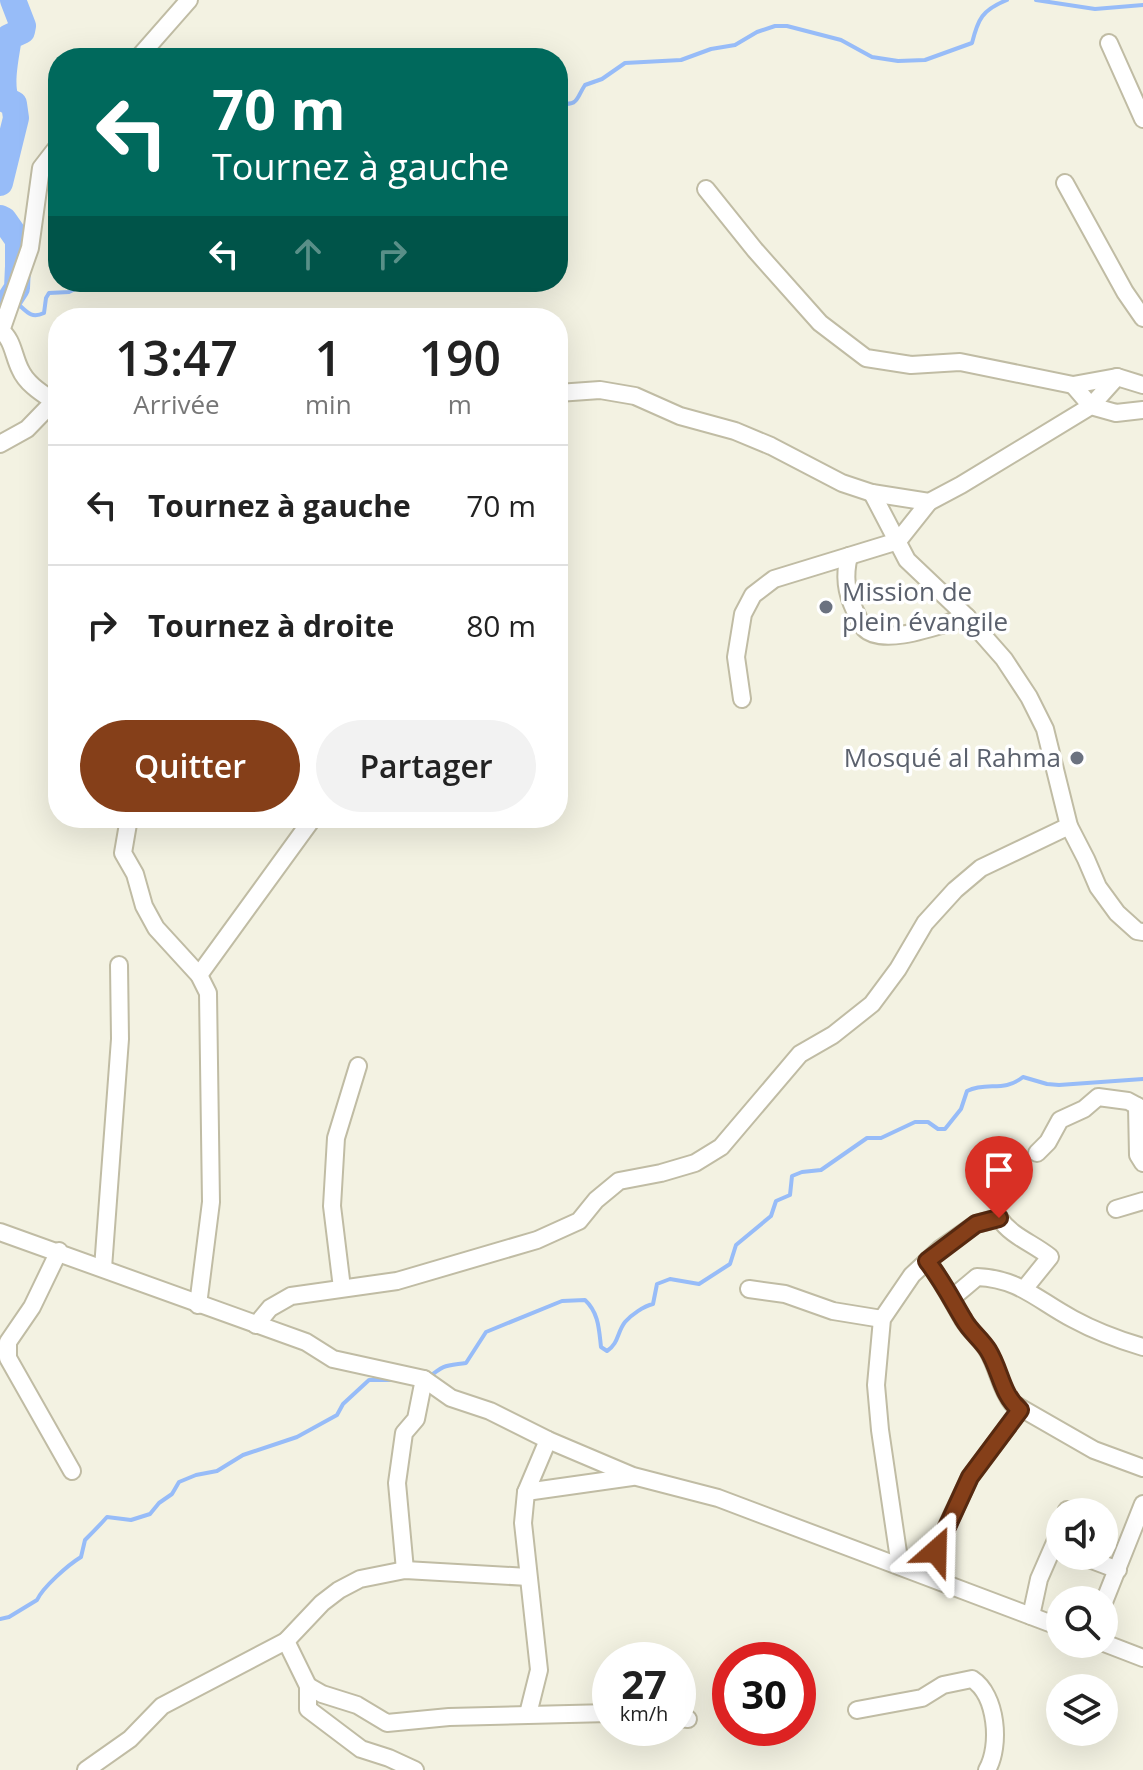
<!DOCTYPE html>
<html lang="fr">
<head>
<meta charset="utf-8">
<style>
  body { margin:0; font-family:"Open Sans",sans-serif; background:#f2f2f2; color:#222; height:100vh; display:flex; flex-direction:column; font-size:30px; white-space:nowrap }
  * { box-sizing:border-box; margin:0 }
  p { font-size:26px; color:#767676 }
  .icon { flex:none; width:44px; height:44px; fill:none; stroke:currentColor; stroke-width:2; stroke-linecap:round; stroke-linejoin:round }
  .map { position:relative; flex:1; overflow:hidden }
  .panel { position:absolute; left:48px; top:308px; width:520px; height:520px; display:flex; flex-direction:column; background:#fff; border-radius:32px; box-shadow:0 8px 32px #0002 }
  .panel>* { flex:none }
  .hud { position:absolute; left:48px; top:48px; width:520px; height:244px; border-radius:32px; box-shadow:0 8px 32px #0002; background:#00695c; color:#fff; overflow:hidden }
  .fabs { position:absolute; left:1046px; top:1498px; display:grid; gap:16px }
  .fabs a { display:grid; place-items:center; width:72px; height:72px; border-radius:50%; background:#fff; box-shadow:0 8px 32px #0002; font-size:40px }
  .speed { position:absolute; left:592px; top:1642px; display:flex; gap:16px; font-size:40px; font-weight:700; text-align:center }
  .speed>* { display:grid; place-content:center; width:104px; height:104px; border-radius:50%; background:#fff; box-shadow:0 8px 32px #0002; line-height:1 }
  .speed small { font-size:20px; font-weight:400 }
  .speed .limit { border:12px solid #d22; background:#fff; color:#111 }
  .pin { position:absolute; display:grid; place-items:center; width:68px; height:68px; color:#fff; margin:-82px -34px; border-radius:50% 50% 50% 0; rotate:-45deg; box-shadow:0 0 8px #0007 }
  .pin .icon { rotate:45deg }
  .me { position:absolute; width:88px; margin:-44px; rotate:25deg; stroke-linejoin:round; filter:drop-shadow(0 0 6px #0008) }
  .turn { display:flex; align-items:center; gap:28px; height:168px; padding:0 32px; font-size:36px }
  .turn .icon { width:104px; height:104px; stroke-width:2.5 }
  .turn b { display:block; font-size:56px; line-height:68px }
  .lanes { display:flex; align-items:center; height:76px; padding:0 32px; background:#0003; justify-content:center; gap:40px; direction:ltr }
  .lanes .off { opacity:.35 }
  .eta { display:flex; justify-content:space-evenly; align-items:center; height:136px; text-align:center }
  .eta b { font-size:48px; font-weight:600; line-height:56px }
  .cta { display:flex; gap:16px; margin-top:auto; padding:16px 32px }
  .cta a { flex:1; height:92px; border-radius:48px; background:#853f19; color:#fff; font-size:32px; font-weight:600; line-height:92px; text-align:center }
  .cta a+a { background:#f2f2f2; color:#222 }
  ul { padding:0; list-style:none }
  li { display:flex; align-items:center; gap:24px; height:120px; padding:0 32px; border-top:2px solid #e0e0e0 }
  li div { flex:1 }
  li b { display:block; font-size:30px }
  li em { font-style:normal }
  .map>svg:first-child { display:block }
</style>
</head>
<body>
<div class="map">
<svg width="1143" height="1770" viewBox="0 0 1143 1770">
  <rect width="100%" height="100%" fill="#f3f2e2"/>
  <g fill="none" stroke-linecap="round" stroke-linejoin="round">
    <g stroke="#97bcf8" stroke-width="4">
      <path d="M1036,0l59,9 48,-4"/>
      <path d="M558,104c22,1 17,-4 27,-19l17,-6 23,-16 56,-3 30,-11 24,-4 22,-13 18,-6h12l54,14 31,17 26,4 27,-1 47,-17c6,-24 10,-33 35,-43"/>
      <path d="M17,303c10,9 14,16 27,10l2,-15 3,-5 20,-1 20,-10"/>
      <path d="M428,1378c17,-14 17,-12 38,-15l20,-31 76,-31 23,-1c14,13 14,30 16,47l6,4c12,-8 10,-19 18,-29 6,-7 19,-16 28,-18l4,-20 13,-5 29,5 31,-20 6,-19 35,-29 5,-15 14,-6 2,-19 10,-4 19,-2 46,-32h14l34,-16h13l10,7h7l16,-20 6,-18c21,-10 36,2 56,-14l24,7 12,1 84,-6"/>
      <path d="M0,1619l9,-2 28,-17c6,-13 31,-35 44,-43l4,-17c8,-8 14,-14 22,-23l24,3 19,-6 9,-11 13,-9 7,-12 17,-7 21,-4 26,-16 54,-18 40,-22 6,-11 26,-24h27"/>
    </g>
    <g stroke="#97bcf8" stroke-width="26">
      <path d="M0,183l16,-65 -2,-14 -8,-4c-6,-18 0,-43 3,-63l13,-6 1,-5 -10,-26"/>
      <path d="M0,218l4,2 14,20v26l-1,22 -9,14 -8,3"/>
    </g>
    <g stroke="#c0bca4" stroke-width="20">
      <g id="minor">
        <path d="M1109,43l34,76"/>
        <path d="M138,58l51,-58"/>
        <path d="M1065,183l60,109 18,26"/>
        <path d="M706,189l49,61 65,73 46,35 45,7 49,-3 113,23 44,-8"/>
        <path d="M0,330c13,9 13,25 20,39 6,14 20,23 32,31"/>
        <path d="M1,331l29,-83 11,-80 17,-22"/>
        <path d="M1073,385l18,21 26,-29 26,8"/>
        <path d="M558,393l42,-3 35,6 45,20 55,15 36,15 71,37 30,10 57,9 32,-17 130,-79 25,7 27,-3"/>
        <path d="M0,444l27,-15 31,-32"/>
        <path d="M872,493l35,67 60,57 37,42 25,38 16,32 24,97 17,33 12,28 19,26 20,18 6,1"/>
        <path d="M849,556c-5,20 -3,36 6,55 3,5 5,13 9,17 19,20 78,-4 103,-11"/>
        <path d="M742,699l-6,-42 7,-43 10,-19 21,-16 124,-38 31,-39"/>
        <path d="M129,818l-6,35 12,21 9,32 12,22 43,47 9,18 3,209 -13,103"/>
        <path d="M199,975l114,-157"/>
        <path d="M1137,1106l1,49 5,8"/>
        <path d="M1037,1153l11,-11 12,-22 24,-11 14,-12 30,4 15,8"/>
        <path d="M1116,1209l27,-8"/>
        <path d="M0,1232l306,110 27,17 91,20 27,19 39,13 58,29 85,36 85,22 342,129"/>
        <path d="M59,1251l-27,56 -24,35v16l64,113"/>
        <path d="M927,1261c15,19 25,40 37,60 7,11 18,19 24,30 10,17 12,37 24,52l82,47 49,18"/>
        <path d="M103,1268l17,-229 -1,-74"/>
        <path d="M342,1288l-10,-82 4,-68 22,-72"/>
        <path d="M749,1289l36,5 48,17 49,8"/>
        <path d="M952,1298l25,-21c43,2 60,23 96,42 22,12 46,21 70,28"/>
        <path d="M256,1325l14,-17 21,-12 106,-15 140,-41 42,-19 17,-21 23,-19 42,-8 34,-10 26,-16 79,-93 33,-19 39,-31 26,-35 27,-46 30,-33 26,-22 88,-42"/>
        <path d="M526,1492l106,-15"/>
        <path d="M1066,1512l1,-2"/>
        <path d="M1081,1556l37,14"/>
        <path d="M900,1566l-20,-136 -4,-45 6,-66 30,-44 28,-26 36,-25 23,-6c13,19 34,25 51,39l-25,31"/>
        <path d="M405,1570l-8,-87 7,-50 12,-14 8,-40"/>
        <path d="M924,1575l46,-98 50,-67"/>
        <path d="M1104,1602l39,-98"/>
        <path d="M1031,1616l8,-37 21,-48"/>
        <path d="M286,1641l22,45v23l53,40 28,9 26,12"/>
        <path d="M1104,1643l39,15"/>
        <path d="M308,1686l14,8 35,11 30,18 62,-6 161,-4"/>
        <path d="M857,1710l65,-12 21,-13 29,-6c25,16 29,67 15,91"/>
        <path d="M528,1714l11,-44 -16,-147 3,-31 22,-52"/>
        <path d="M678,1718l10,1"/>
        <path d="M86,1770l44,-31 32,-33 124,-65 36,-38 17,-13 21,-11 45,-9 123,7"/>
      </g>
    </g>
    <use href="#minor" stroke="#fff" stroke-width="16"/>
  </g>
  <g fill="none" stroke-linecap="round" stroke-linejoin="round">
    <g stroke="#562910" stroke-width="20">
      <path id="route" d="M936,1551l34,-74 50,-67c-19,-16 -19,-39 -32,-60 -7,-11 -18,-19 -24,-30 -12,-20 -22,-40 -37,-59l49,-37 23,-6"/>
    </g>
    <use href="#route" stroke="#853f19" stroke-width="14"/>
  </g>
  <g fill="#6b7280" stroke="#fff" stroke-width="3">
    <circle cx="826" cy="607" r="8"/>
    <circle cx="1077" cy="758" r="8"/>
  </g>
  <g text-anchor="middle" stroke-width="7" stroke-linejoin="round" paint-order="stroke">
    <g font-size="26" fill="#5b616d" stroke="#fff" text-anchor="start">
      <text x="842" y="601">Mission de<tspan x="842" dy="30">plein évangile</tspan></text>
      <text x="1061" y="767" text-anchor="end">Mosqué al Rahma</text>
    </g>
  </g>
</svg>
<div class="fabs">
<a><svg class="icon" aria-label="sound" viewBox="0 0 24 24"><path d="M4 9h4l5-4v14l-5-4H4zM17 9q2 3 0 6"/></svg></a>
<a><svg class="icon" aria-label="search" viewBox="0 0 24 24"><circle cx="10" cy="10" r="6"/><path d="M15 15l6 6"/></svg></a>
<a><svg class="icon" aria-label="layers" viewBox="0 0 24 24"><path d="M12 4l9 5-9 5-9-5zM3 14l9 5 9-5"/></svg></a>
</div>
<div class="speed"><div>27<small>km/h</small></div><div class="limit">30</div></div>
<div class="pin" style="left:999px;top:1218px;background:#d93025"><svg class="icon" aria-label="arrive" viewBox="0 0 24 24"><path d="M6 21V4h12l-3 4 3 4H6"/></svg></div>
<svg class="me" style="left:936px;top:1551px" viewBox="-20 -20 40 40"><path d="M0-17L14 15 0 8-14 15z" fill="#853f19" stroke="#fff" stroke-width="4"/></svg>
<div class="hud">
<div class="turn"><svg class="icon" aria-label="left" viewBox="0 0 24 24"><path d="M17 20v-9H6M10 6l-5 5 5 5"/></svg><div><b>70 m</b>Tournez à gauche</div></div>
<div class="lanes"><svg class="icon" aria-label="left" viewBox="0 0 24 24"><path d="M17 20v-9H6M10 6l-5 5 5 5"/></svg><svg class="icon off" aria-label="ahead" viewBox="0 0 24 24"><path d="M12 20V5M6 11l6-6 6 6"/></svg><svg class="icon off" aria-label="right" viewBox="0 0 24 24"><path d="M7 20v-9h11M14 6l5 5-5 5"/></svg></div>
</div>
<section class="panel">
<div class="eta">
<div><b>13:47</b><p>Arrivée</p></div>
<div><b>1</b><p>min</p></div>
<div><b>190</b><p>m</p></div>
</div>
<ul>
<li><svg class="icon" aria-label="left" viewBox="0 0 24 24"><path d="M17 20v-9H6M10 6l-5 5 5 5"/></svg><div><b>Tournez à gauche</b></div><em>70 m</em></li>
<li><svg class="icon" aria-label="right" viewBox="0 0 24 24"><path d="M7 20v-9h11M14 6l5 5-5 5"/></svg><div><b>Tournez à droite</b></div><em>80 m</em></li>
</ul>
<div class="cta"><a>Quitter</a><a>Partager</a></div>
</section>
</div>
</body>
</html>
